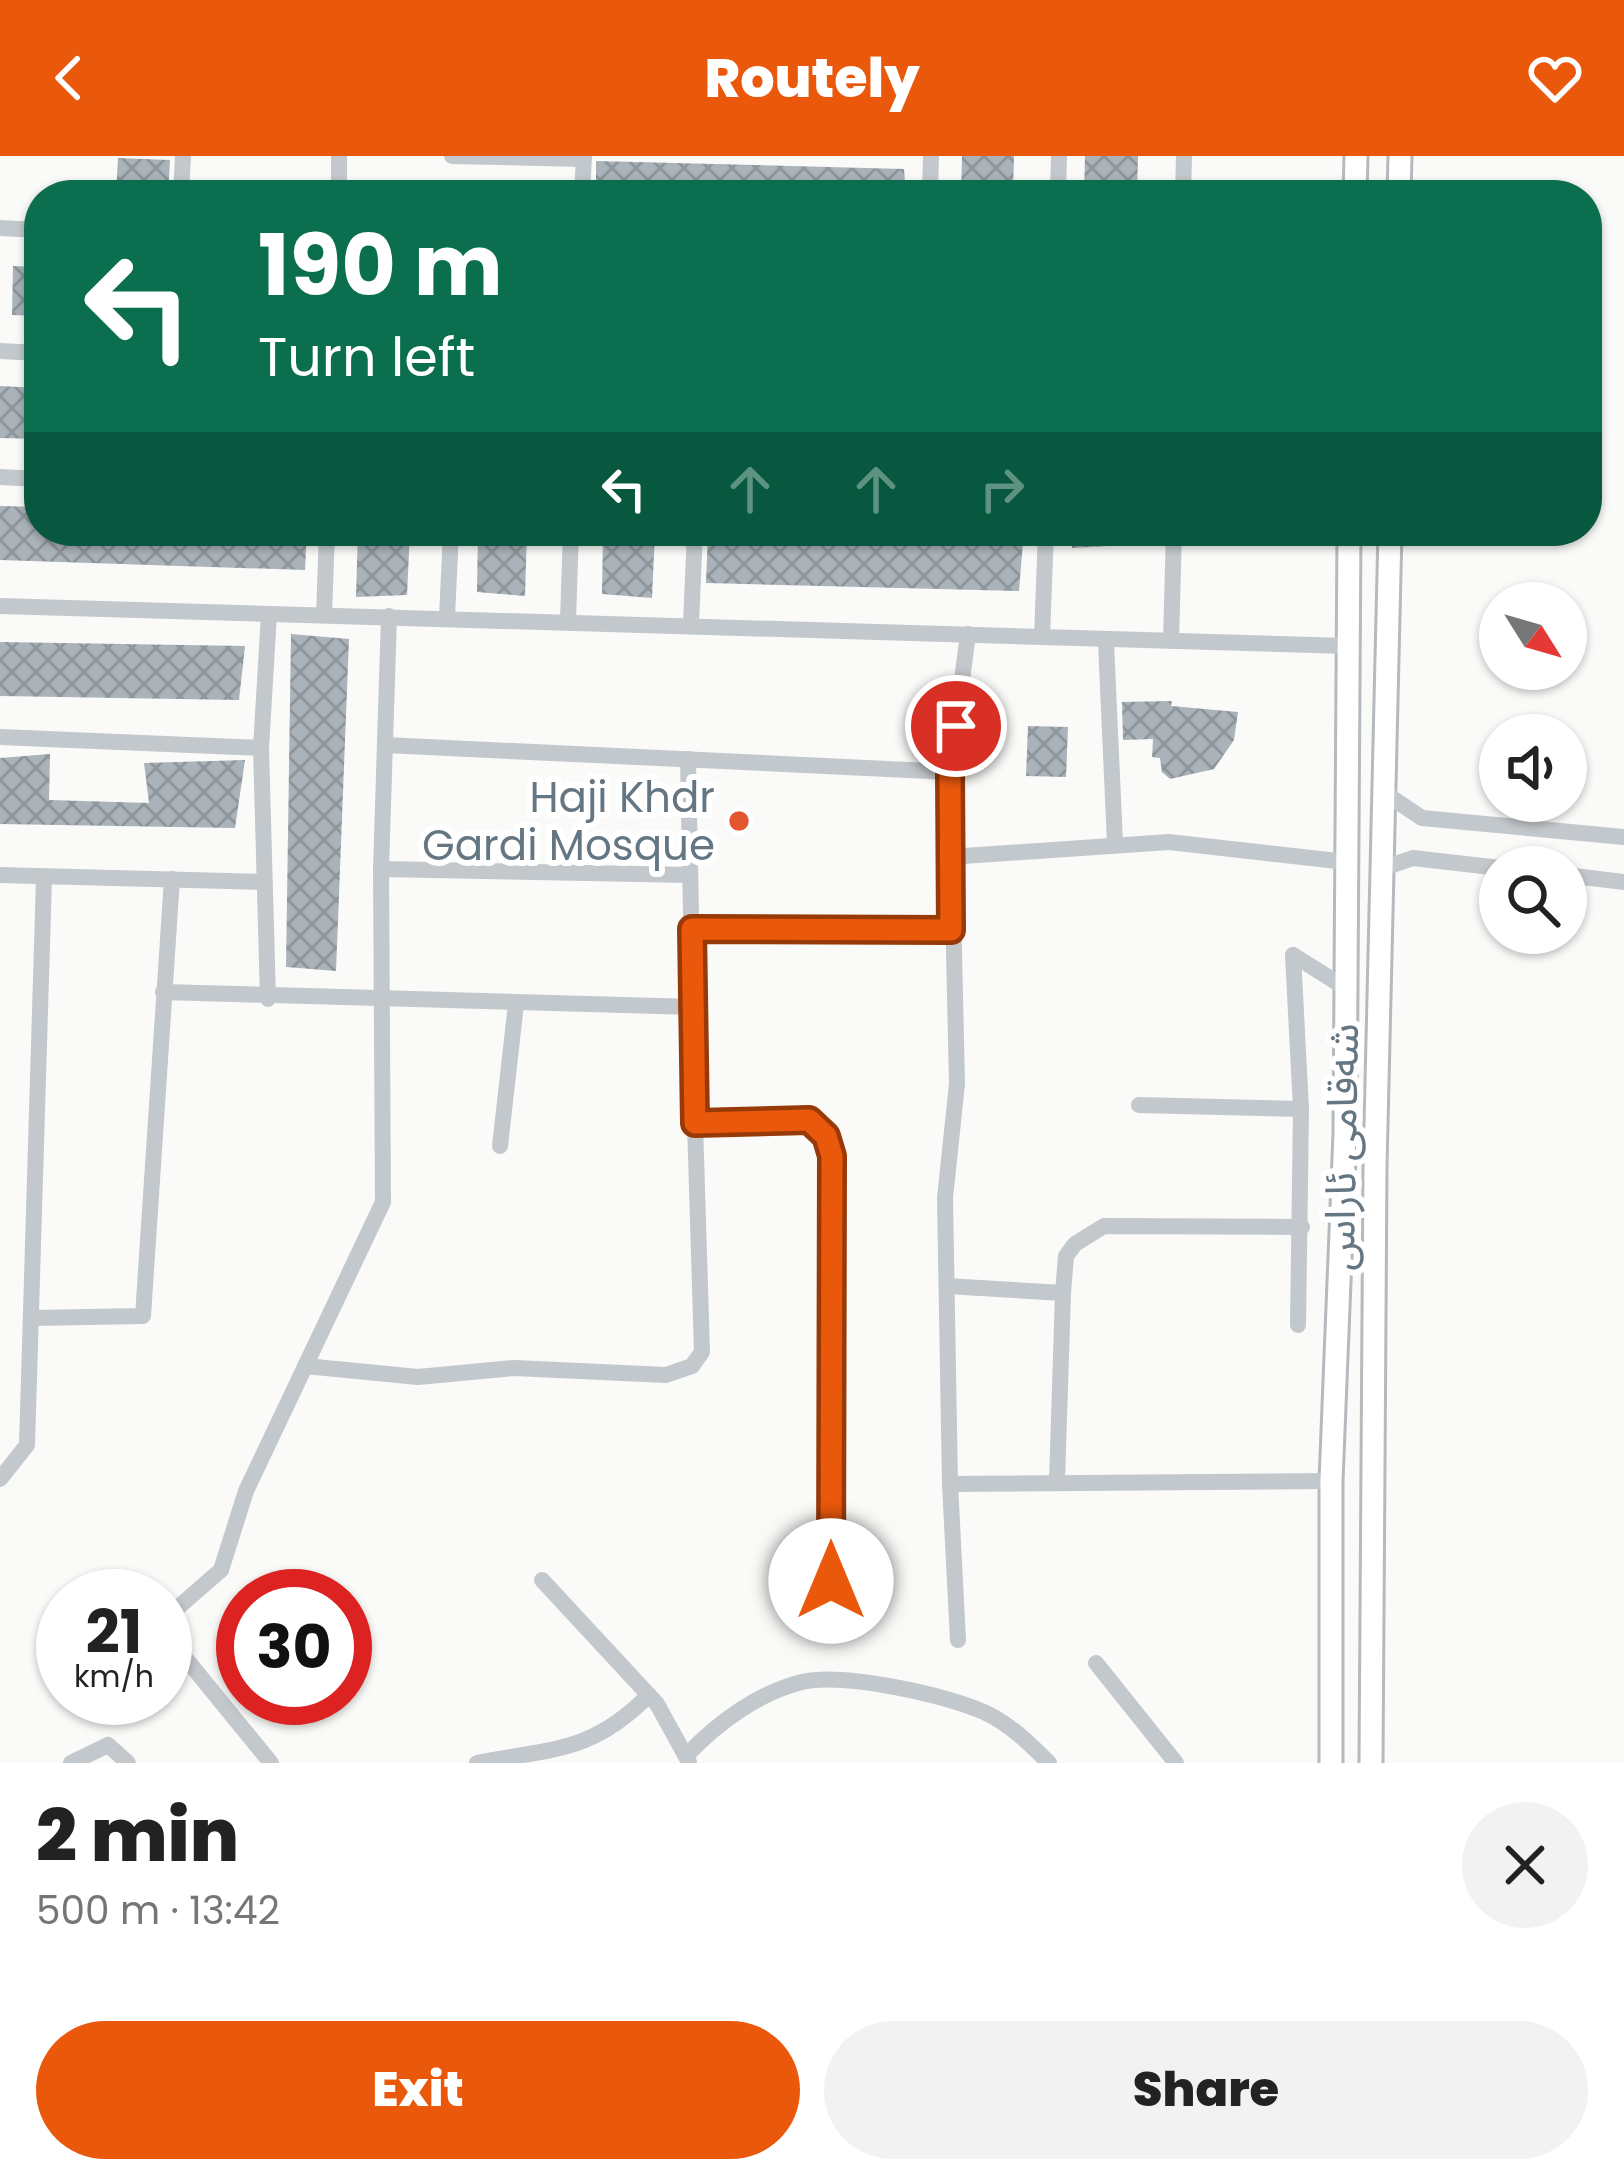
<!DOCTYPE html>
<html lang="en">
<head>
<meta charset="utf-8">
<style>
  body { margin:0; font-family:Poppins,"Noto Sans Arabic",sans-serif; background:#f2f2f2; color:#222; height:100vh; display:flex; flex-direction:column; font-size:45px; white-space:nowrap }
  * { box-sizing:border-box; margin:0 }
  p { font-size:39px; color:#767676 }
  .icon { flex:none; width:66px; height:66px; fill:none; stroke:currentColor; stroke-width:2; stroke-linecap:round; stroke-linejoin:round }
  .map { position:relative; height:1607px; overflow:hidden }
  .details { display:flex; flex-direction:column; background:#fff; flex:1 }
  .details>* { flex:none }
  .guide { position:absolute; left:24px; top:24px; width:1578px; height:366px; border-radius:48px; box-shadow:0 3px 9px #0004; background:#0b6e4f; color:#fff; overflow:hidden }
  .needle { width:78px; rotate:127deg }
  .buttons { position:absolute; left:1479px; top:426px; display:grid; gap:24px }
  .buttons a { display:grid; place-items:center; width:108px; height:108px; border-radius:50%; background:#fff; box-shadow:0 3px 9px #0004; font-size:60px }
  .speed { position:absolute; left:36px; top:1413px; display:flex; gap:24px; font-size:60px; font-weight:700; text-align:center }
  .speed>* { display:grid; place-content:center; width:156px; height:156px; border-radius:50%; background:#fff; box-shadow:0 3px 9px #0004; line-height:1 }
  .speed small { font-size:30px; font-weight:400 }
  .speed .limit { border:18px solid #d22; background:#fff; color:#111 }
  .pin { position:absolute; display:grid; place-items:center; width:102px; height:102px; color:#fff; margin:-51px; border:6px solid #fff; border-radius:50%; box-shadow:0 3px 12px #0007 }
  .me { position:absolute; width:132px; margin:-66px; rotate:0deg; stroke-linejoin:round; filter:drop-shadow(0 0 9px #0008) }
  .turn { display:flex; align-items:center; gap:42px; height:252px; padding:0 36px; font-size:54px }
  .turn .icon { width:156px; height:156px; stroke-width:2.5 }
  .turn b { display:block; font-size:84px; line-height:102px }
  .lanes { display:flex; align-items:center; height:114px; padding:0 36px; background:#0003; justify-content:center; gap:60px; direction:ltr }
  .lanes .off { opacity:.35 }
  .round { display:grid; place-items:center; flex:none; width:126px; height:126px; border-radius:63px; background:#f2f2f2 }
  .overview { display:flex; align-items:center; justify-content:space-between; height:204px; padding:0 36px }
  h1 { font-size:72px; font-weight:800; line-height:90px }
  .button { display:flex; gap:24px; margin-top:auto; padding:24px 36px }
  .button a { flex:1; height:138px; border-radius:72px; background:#ea580c; color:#fff; font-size:48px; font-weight:800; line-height:138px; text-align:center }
  .button a+a { background:#f2f2f2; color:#222 }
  header { display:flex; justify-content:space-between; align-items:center; height:156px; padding:0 36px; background:#ea580c; color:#fff; font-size:54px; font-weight:800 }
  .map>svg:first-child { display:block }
</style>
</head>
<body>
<header><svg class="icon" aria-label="back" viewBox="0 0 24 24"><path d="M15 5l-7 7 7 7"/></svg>Routely<svg class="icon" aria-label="heart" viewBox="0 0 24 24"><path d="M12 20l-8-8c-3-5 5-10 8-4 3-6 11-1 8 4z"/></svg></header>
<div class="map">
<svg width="1624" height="1607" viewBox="0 0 1624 1607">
  <defs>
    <pattern id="building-cross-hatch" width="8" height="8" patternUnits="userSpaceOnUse" patternTransform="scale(3)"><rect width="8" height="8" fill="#aab3b9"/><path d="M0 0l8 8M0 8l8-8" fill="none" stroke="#8e969c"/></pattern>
  </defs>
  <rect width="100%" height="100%" fill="#fafaf8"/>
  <g fill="url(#building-cross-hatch)">
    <path d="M962,0h52l-1,39h-52z"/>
    <path d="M1085,0h53l-1,39h-53z"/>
    <path d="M118,2l52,2 -2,35h-52z"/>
    <path d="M596,5l308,8 2,26h-310z"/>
    <path d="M13,110l26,1v49l-27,-1z"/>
    <path d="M0,230l39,2v51l-39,-1z"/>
    <path d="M0,350l39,1v24h268l-2,39 -305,-10z"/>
    <path d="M358,375h52l-3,64 -51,2z"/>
    <path d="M478,375h49l-2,65 -48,-4z"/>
    <path d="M603,375h52l-3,67 -50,-4z"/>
    <path d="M1072,375h55l-1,14 -54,3z"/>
    <path d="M708,376l315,9 -4,50 -313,-8z"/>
    <path d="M291,478l58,5 -13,332 -50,-4z"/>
    <path d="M0,486l245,4 -6,54 -239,-4z"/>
    <path d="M1172,545l-1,5 67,6 -4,28 -20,29 -44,10 -8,-7 -2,-14 -8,-1 1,-18 -30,1 -1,-38z"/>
    <path d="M1028,570l40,1 -2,50 -40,-1z"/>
    <path d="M50,598l-1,46 100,3 -5,-40 101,-3 -10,68 -235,-4v-66z"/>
  </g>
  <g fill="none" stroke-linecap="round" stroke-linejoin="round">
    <g stroke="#b5babe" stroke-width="27">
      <g id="major">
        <path d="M1355,39l1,-39"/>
        <path d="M1399,39l1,-39"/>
        <path d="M1331,1607v-282l14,-348 4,-602"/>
        <path d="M1371,1607l4,-596 15,-636"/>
      </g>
    </g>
    <g stroke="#c3c8cc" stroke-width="16">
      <path d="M452,0l131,3"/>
      <path d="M181,39l2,-39"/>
      <path d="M339,39v-39"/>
      <path d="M582,39l2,-39"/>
      <path d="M930,39l1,-39"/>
      <path d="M1058,39l1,-39"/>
      <path d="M1183,39l1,-39"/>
      <path d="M0,72l39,2"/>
      <path d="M0,195l39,2"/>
      <path d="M0,321l39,2"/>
      <path d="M0,450l1348,40"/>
      <path d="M324,459l3,-84"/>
      <path d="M447,461l4,-86"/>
      <path d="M568,463l3,-88"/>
      <path d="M691,468l4,-93"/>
      <path d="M968,478l-18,138 7,312 -12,114 5,286 381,-3"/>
      <path d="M1042,481l4,-106"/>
      <path d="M1171,485l3,-110"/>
      <path d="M1106,487l9,200"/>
      <path d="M0,581l261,11"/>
      <path d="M385,589l565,27"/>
      <path d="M688,603l7,364 114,-2 17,15 6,20 -1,472"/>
      <path d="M1383,636l39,26 202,19"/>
      <path d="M949,701l220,-15 177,20"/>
      <path d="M381,713l309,6"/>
      <path d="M1381,713l32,-11 87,10"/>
      <path d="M0,719l263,7"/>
      <path d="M1566,719l58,7"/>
      <path d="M691,773l260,1"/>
      <path d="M1293,799l8,154 -3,216"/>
      <path d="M1293,799l51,32"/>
      <path d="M163,836l531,15"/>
      <path d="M268,843l-7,-251 8,-134"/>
      <path d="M1139,949l162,4"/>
      <path d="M500,990l16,-142"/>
      <path d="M947,1130l116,7"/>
      <path d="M32,1162l111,-2 29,-437"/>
      <path d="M305,1210l113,11 96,-9 152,7 26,-9 10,-14 -7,-229"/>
      <path d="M0,1323l27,-34 17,-567"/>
      <path d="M1057,1325l6,-188 3,-37 9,-12 29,-18 198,1"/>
      <path d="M950,1328l8,156"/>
      <path d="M542,1424l115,124 32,58"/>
      <path d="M1096,1507l80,100"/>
      <path d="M686,1600c31,-33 72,-63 116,-74 42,-10 142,13 182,30 26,12 45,31 65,51"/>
      <path d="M71,1607l37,-18 20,18"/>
      <path d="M271,1607l-102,-125 -2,-21 54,-47 25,-79 137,-289 -2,-333 8,-253"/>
      <path d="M477,1607c75,-15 113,-9 172,-68"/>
    </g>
    <use href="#major" stroke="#fff" stroke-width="21"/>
  </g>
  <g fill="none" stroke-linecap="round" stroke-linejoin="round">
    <g stroke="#983908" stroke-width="30">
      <path id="route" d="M831,1425l1,-425 -6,-20 -17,-16 -114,3 -3,-194 259,1 -1,-158 6,-46"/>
    </g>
    <use href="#route" stroke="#ea580c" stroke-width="21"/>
  </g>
  <circle fill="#e4572e" stroke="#fff" stroke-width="4.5" cx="739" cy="665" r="12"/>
  <g text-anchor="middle" stroke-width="12" stroke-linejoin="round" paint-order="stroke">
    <g font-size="42" fill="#657683" stroke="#fff" text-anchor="end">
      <text x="715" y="656">Haji Khdr<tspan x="715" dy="48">Gardi Mosque</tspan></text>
    </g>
    <g font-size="42" fill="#657683" stroke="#fff">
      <text transform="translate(1341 991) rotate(-89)" y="15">شەقامی ئاراس</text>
    </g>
  </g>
</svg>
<div class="buttons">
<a><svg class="needle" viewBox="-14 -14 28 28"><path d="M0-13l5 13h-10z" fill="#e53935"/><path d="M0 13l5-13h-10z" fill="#767676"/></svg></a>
<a><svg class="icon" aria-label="sound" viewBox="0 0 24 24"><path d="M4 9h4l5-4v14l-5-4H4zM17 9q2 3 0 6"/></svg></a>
<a><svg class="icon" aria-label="search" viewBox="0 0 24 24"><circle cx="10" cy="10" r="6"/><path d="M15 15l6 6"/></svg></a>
</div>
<div class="speed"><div>21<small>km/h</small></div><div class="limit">30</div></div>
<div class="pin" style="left:956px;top:570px;background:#d93025"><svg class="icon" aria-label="arrive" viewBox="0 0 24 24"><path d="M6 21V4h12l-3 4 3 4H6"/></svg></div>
<svg class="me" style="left:831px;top:1425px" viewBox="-20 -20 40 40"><circle r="19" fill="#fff"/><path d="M0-13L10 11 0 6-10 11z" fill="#ea580c"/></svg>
<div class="guide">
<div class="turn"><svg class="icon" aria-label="left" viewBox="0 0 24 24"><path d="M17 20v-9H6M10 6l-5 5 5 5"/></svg><div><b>190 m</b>Turn left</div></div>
<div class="lanes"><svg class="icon" aria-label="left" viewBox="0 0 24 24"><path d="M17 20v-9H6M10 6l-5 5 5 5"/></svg><svg class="icon off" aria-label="ahead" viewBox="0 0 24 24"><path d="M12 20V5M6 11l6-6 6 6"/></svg><svg class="icon off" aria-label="ahead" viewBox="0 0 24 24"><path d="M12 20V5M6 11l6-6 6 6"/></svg><svg class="icon off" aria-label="right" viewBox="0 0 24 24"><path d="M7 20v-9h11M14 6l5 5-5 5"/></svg></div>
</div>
</div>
<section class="details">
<div class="overview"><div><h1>2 min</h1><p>500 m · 13:42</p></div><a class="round"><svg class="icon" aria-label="close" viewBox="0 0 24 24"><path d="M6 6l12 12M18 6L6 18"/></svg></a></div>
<div class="button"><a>Exit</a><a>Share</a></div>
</section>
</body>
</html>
